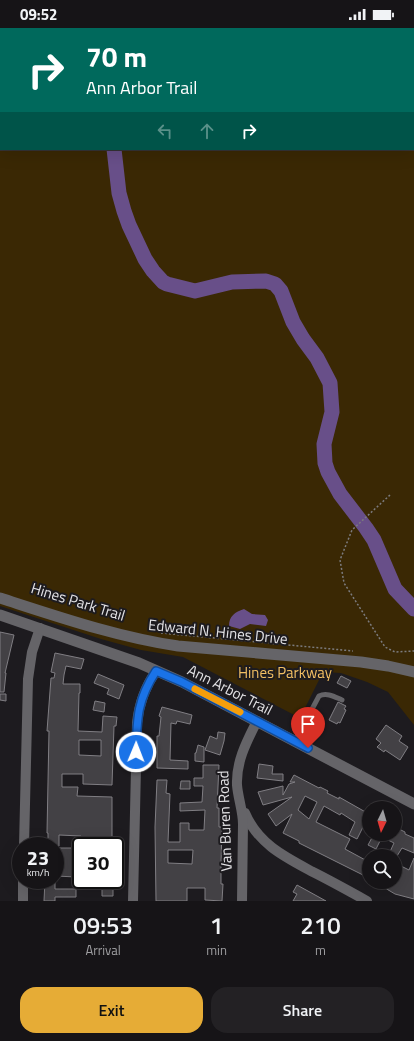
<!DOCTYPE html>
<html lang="en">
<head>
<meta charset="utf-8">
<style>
  body { margin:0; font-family:"Titillium Web",sans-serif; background:#232124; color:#f1f3f6; height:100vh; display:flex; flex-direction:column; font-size:15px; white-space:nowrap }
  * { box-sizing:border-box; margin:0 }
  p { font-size:13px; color:#9e9ea1 }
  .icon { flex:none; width:22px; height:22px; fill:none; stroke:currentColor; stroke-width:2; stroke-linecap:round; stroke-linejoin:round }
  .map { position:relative; height:873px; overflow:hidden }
  .panel { display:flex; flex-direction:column; background:#161417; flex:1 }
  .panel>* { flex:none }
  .guide { position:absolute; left:0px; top:0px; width:414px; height:122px; box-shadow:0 4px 16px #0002,0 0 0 1px #353336; background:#00695c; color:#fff; overflow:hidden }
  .needle { width:26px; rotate:185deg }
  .controls { position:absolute; left:362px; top:773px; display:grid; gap:8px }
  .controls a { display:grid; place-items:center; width:40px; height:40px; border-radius:50%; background:#161417; box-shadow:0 4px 16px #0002,0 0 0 1px #353336; font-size:20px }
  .speed { position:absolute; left:12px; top:809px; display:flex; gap:8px; font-size:20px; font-weight:700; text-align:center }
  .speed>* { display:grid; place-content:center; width:52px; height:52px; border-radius:50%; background:#161417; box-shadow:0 4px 16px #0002,0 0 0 1px #353336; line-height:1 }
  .speed small { font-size:10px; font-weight:400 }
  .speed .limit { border:2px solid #111; border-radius:6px; background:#fff; color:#111 }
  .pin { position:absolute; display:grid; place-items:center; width:34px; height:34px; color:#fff; margin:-41px -17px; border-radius:50% 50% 50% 0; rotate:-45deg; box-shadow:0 0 4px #0007 }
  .pin .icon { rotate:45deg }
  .me { position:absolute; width:44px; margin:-22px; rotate:1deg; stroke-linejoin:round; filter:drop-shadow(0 0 3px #0008) }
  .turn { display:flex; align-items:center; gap:14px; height:84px; padding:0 20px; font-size:18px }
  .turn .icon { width:52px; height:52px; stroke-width:2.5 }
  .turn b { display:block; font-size:28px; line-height:34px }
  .lanes { display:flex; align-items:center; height:38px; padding:0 20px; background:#0003; justify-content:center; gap:20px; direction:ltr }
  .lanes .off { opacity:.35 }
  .eta { display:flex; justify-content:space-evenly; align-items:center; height:68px; text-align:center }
  .eta b { font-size:24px; font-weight:600; line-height:28px }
  .action { display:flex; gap:8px; margin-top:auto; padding:8px 20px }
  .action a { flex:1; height:46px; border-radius:16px; background:#e6ac36; color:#111; font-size:16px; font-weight:600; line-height:46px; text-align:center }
  .action a+a { background:#232124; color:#f1f3f6 }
  .status { display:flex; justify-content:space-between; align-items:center; height:28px; padding:0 20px; background:#161417; direction:ltr }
  .status svg { height:11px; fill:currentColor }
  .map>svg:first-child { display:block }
</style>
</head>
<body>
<div class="status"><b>09:52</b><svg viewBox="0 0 49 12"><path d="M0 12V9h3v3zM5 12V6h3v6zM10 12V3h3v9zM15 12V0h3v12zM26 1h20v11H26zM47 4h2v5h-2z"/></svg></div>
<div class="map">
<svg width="414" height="873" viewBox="0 0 414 873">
  <rect width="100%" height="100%" fill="#1d1b1f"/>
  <path fill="#3a2804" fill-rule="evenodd" d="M0,0h414v697l-26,-33 -21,-10 -26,-9 -18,-1 -23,46 -117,-61 -42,-7 -40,-11 -101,-33zM1,1h412v120h-412z"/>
  <path fill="#684f89" d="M244,581l8,5 13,1 3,5 -2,6 -16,-2 -10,5 -11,-3c0,-10 6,-14 15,-17z"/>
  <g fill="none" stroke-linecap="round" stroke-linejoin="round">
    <g stroke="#684f89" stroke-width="15">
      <path d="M221,1l1,-1"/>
      <path d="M114,121l5,44 5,18 5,14 16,34 8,12 10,11 4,2 28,7 37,-9 34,-1 9,3 6,7 12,31 10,17 14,19 13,25 2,29 -8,32 1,19 3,9 12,22 26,34 8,12 21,49 19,20"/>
    </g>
  </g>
  <g fill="#434145" stroke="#807e83" fill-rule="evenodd">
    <path d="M0,604l14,3 -9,38h1l-2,19h-4z"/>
    <path d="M55,625l29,6 -3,10 -15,-3 -2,9 -1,9h17v9h-1l-1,38 24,1 1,-16 14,1 -1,9h-2l-2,59 -29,-1v-10h-21v13h16l-1,9 35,1v49h-31v-10l-22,-1v11h-11v-13h-1l2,-102h-2l4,-53h3l1,-5 -4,-1zM79,712h22v16l-22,-1z"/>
    <path d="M98,646l26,11 -5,14 -12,-5 2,-5 -15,-6z"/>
    <path d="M341,648l10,5 -4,7 -10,-5z"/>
    <path d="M0,666h6v7l-6,-1z"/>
    <path d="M95,673l10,2 -1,9 -11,-2z"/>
    <path d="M338,674l8,4 -2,3 2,1 -6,13 -2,-1 -1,2 -8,-4z"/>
    <path d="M162,679l30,8 -2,9 -13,-3 -1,3 -5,-1 -1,37 18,1v8l-31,-1v-32h2l2,-19 -2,-1z"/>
    <path d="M386,697l16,11 -3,5 9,6 -8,13 -15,-10 -1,2 -7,-5 4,-4 -5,-4z"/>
    <path d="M218,704l7,1 -1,8 -4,14 -15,-5 5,-14 7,3z"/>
    <path d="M198,717l6,2v15l-9,-1v-8h1z"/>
    <path d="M259,736l14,2 -1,8h11v7l-26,-3z"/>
    <path d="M203,737h16l-2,43h2v19h3l-1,37v20h2l-1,17 -17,-1v-12h-18v13h-31l-1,-74 2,-47h10l-1,13 4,1 -2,48h12v-19h9v7h15l1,-20 -25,1v-8l22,-1 1,-16h-9v-8h9zM168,822h25l-1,14 -24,-1z"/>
    <path d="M294,747l25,13 1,-1 8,4 -1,2 12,6v-2l30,17v16l-6,-3 -6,12 -8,-4 6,-13 -14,-9 -1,2 -16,-9 -8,16 34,17 -5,10 24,13v16l-70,-35v-2l-16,-8 9,-19 -16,12 -8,-12 24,-17 -29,8 -5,-13 25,-6v9l6,-11 6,-2h-5zM305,768l12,6 -8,17 -11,-9z"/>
    <path d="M181,753h9v8h-10z"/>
    <path d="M395,800l2,1v-1l8,4v2l9,4v15l-12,-5 -5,8h-9l6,-13 -12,-6 -6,12 -8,-4 6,-11h21z"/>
    <path d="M55,820h22v29l-22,-1z"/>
    <path d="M414,830v41l-19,-5 -20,-12h20v-4l6,-12 8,4z"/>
    <path d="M45,852h10v9h21v8h-21v4h-11z"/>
    <path d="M102,853l11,1v14h-11z"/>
    <path d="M297,857l29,16h-33l4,-7 -4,-2z"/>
  </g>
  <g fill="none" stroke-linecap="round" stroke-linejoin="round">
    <g stroke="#7c7b7e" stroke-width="1.5" stroke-dasharray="2 2" stroke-linecap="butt">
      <path d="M390,467l-38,35 -12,30 4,23 41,64 10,5 19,-1"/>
      <path d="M161,605l192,18"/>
    </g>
    <path stroke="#656468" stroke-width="5" d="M295,713l24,-45c8,-4 16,1 23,4"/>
    <g stroke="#656468" stroke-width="10">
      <path d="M245,785c13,31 40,44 68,59 18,9 36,19 54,29"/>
      <path d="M24,818l4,-167 4,-27 8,-24"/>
      <path d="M23,873v-21"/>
      <path d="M133,873l4,-178c2,-20 8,-36 19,-52"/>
      <path d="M242,873l1,-77c0,-13 -5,-26 -6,-39 -1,-24 10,-44 20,-64"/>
    </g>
    <g stroke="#656468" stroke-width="11">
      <path d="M0,570c59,19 117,39 178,48l183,16 27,4 26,6"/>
      <path d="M0,587l139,48 43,19 232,122"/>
    </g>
  </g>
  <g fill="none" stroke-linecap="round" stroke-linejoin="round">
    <g stroke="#114b97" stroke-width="10">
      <path id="route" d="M136,724c1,-33 1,-52 20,-81l26,11 126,66"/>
    </g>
    <use href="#route" stroke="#1a73e8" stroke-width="7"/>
    <path stroke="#f59e0b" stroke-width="7" d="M195,661l45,23"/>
  </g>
  <g text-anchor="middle" stroke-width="4" stroke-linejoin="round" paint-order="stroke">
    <g font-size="15" fill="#e3e2e5" stroke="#1d1b1f">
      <text transform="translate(78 574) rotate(17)" y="5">Hines Park Trail</text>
      <text transform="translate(218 604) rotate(6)" y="5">Edward N. Hines Drive</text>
      <text transform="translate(230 662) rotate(27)" y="5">Ann Arbor Trail</text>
      <text transform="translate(225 793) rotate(-92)" y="5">Van Buren Road</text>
    </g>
    <g font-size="15" fill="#f2bf63" stroke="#1d1b1f">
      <text x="285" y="650">Hines Parkway</text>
    </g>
  </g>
</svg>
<div class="controls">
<a><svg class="needle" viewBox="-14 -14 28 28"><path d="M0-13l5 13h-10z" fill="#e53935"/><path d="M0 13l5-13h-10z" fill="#9e9ea1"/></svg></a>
<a><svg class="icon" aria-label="search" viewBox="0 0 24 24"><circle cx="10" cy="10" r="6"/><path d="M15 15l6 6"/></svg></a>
</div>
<div class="speed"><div>23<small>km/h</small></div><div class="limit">30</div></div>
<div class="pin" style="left:308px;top:720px;background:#d93025"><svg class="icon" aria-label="arrive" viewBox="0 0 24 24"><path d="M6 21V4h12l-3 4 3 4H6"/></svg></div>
<svg class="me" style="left:136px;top:724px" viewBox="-20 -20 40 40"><circle r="17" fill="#1a73e8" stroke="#fff" stroke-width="3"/><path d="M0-11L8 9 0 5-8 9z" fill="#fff"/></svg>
<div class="guide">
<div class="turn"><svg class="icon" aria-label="right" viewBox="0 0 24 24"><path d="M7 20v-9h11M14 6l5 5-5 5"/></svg><div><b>70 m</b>Ann Arbor Trail</div></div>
<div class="lanes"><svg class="icon off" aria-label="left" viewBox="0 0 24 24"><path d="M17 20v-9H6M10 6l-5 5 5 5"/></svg><svg class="icon off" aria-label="ahead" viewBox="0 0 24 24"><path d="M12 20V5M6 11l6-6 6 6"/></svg><svg class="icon" aria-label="right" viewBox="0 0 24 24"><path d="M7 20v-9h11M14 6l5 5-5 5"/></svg></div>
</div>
</div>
<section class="panel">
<div class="eta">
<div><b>09:53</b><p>Arrival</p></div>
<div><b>1</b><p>min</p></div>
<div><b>210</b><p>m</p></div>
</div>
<div class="action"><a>Exit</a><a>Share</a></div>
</section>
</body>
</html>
